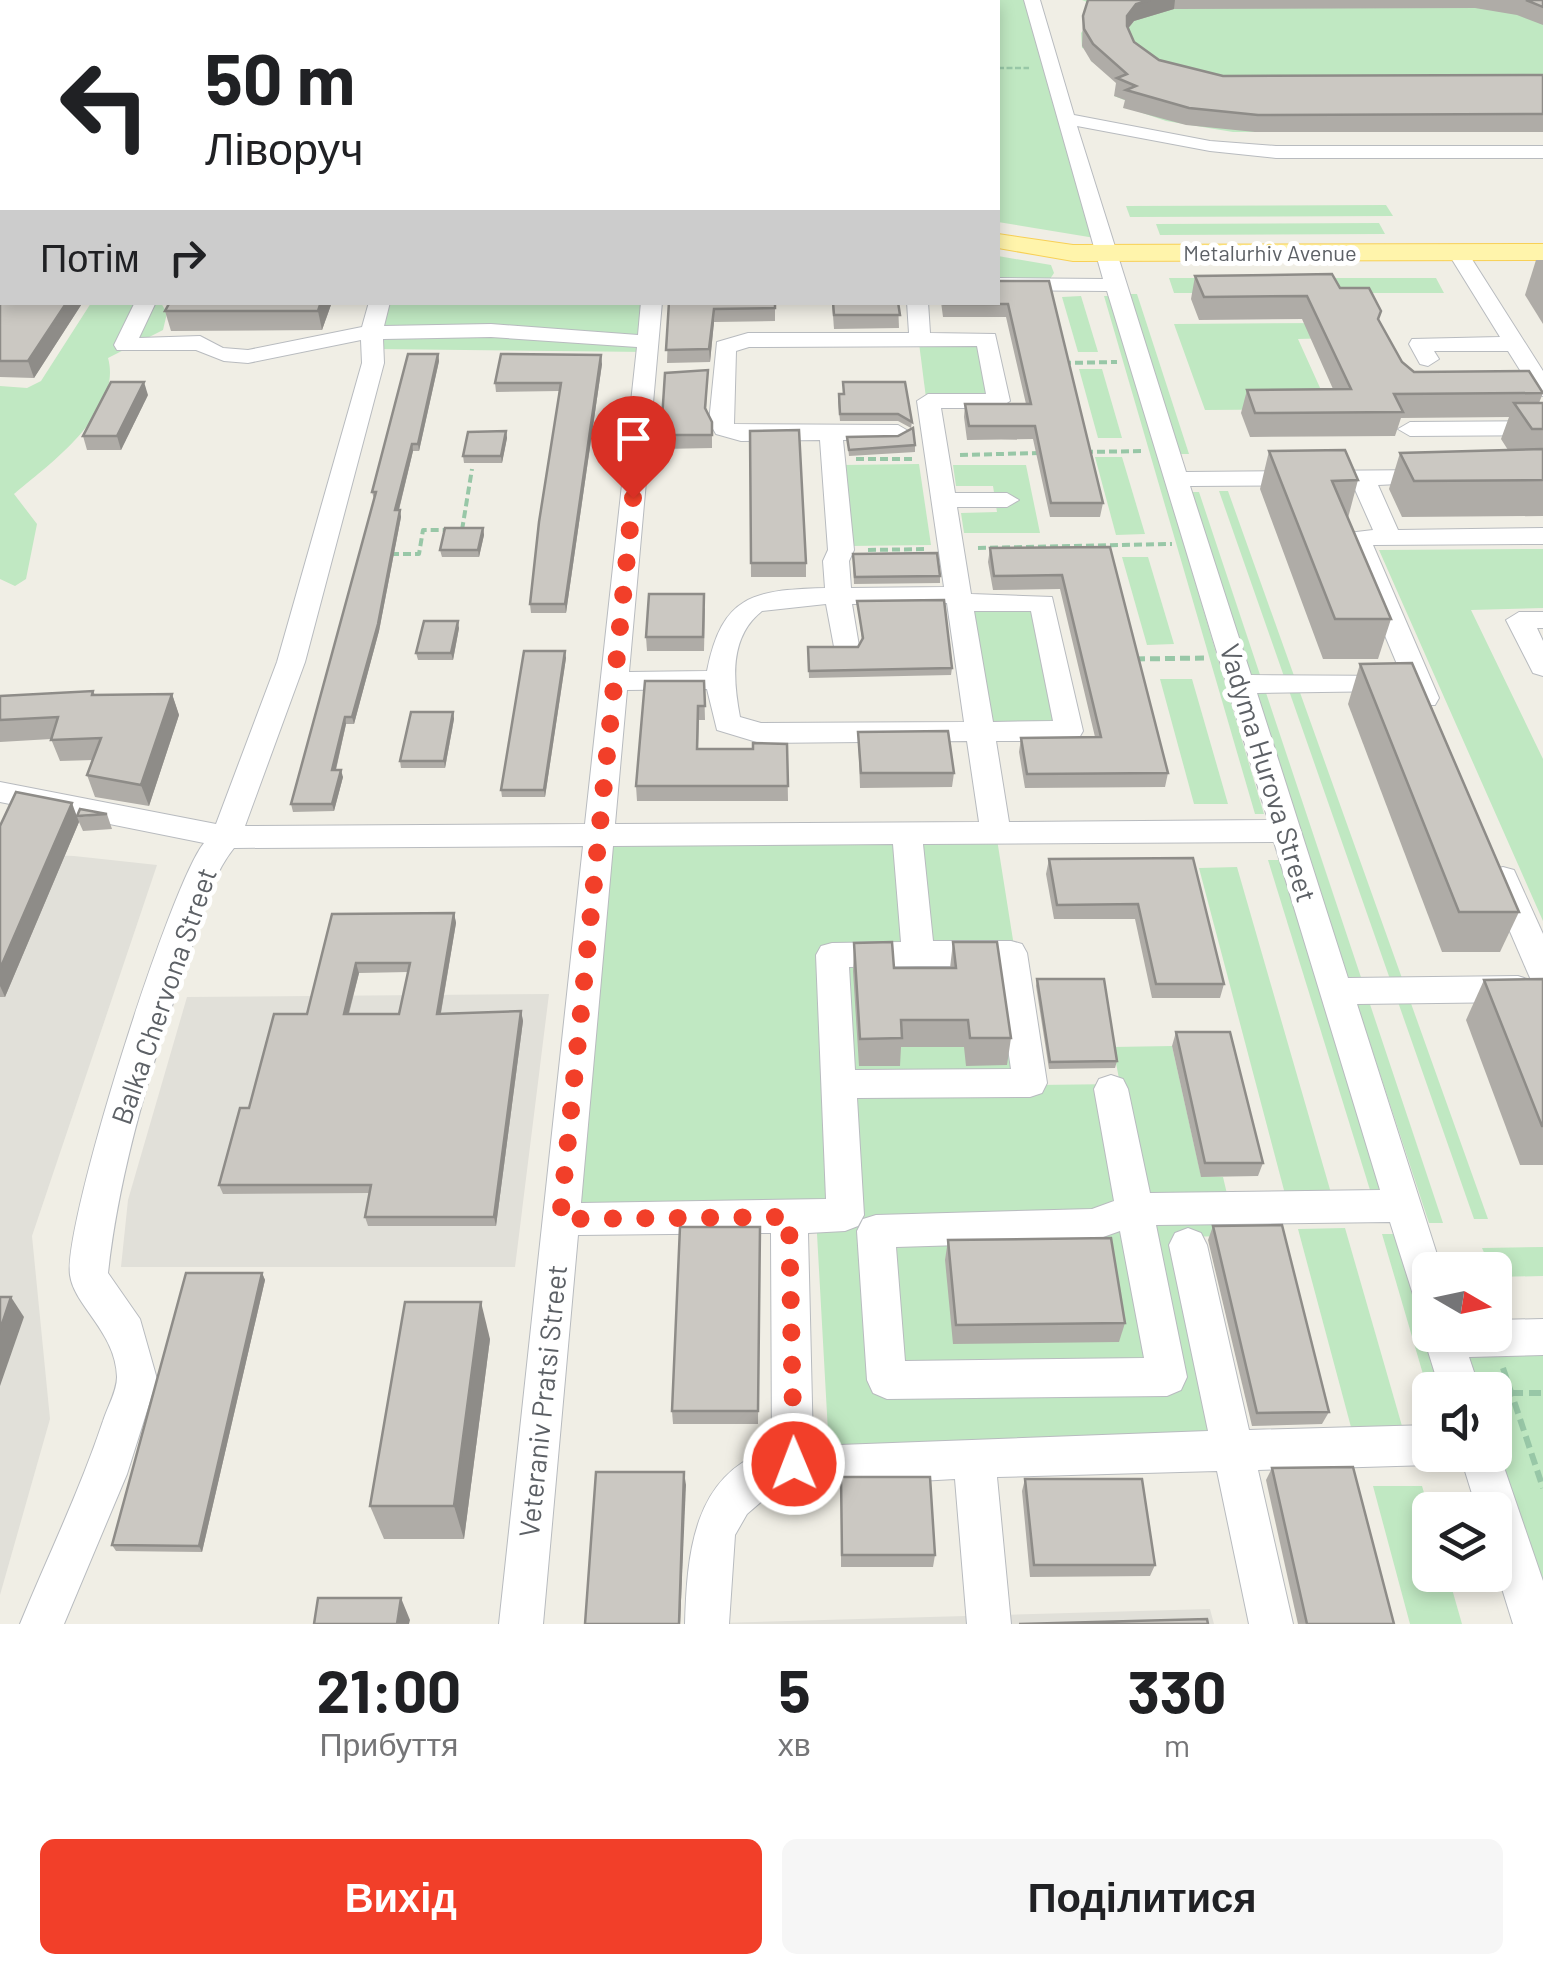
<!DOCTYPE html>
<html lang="uk">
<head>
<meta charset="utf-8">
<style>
  body { margin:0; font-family:Barlow,sans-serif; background:#f6f6f6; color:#202124; height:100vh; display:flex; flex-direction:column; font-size:38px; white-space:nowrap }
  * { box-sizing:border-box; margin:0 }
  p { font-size:32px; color:#757577 }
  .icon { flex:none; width:55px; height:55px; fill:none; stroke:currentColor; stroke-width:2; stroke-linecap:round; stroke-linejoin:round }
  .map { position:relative; height:1624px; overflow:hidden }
  .panel { display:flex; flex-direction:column; background:#fff; flex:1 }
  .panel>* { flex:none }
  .top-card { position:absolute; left:0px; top:0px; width:1000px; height:305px; box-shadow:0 5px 15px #0003; background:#fff; color:#202124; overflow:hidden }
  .needle { width:65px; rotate:99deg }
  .tools { position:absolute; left:1412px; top:1252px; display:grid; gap:20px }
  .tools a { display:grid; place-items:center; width:100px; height:100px; border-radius:15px; background:#fff; box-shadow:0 5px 15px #0003; font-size:50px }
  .pin { position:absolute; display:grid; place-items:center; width:85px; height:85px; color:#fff; margin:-102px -42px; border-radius:50% 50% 50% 0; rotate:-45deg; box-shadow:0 0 10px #0007 }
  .pin .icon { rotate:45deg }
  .me { position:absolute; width:110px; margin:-55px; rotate:359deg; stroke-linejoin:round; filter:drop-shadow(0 0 8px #0008) }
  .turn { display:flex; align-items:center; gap:35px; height:210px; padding:0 40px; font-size:45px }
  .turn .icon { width:130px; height:130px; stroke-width:2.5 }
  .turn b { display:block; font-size:70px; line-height:85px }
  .then { display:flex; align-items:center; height:95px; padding:0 40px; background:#0003; gap:20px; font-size:38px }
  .eta { display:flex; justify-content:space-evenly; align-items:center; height:170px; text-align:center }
  .eta b { font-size:60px; font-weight:700; line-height:70px }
  .button { display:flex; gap:20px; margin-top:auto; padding:20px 40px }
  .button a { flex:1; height:115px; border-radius:15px; background:#f23f29; color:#fff; font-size:40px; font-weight:700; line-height:115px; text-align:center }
  .button a+a { background:#f6f6f6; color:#202124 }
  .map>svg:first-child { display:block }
</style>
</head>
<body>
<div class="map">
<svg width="1543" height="1624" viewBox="0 0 1543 1624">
  <rect width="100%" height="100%" fill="#f0eee5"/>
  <g fill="#e1e0d9">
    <path d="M0,853l74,3 83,9 -125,371 18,183 -50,176z"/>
    <path d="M549,994l-34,273h-394l7,-67 59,-203z"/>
    <path d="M1210,1609l4,15h-496v-1z"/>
  </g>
  <g fill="#c0e8c2">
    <path d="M306,0h726l69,239 -103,-17v-220h-696z"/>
    <path d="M1082,0h461v132h-310l-67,-11 -41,-14 7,-4 -18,-7 16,-8 -39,-27 -2,-12 -7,-1 -1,-15 20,-25z"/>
    <path d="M1386,205l7,11 -263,1 -4,-11z"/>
    <path d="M1379,223l6,11 -225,1 -4,-11z"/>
    <path d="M998,256l53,9 3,8 -4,6 -52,5z"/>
    <path d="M1169,278h267l8,15h-270z"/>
    <path d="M1129,294h8l52,160h-9z"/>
    <path d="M1081,296l17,56h-20l-16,-55z"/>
    <path d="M1104,296h6l154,518h-9z"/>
    <path d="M91,303h70l6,10 -4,17 -55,28c15,53 -59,107 -94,136l23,30 -11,55 -11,7 -15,-7v-193l27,2 14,-7z"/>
    <path d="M380,303h272l-5,49 -273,-3z"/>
    <path d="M1327,323l7,15 -36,1 23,51 51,19 -167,1 -31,-86z"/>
    <path d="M919,343h64l10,55h-67z"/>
    <path d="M1079,369h23l20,69h-24z"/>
    <path d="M1095,457h27l23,77 -29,1z"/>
    <path d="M919,464l12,81 -81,1 -8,-81z"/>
    <path d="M953,465h73l14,68h-76l-3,-20 36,-1 -4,-26h-37z"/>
    <path d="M1219,491h9l260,728h-14z"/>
    <path d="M1189,492h10l244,731h-14z"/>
    <path d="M1543,549v59l-72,2 72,149v162l-164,-371z"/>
    <path d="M1122,557h26l26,87 -27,1z"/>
    <path d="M960,603h83l26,128 -88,1z"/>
    <path d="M1160,679h32l36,125h-34z"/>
    <path d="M996,833l40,252 84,-1 -7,-37 59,-1 29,130 22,1 14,59 -65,1 42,204 -385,9 -13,-234 -256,3 37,-384z"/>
    <path d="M1268,860h11l104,330h-13z"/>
    <path d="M1237,867l94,326 -46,1 -86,-326z"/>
    <path d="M1345,1228l57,198 -51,1 -53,-198z"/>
    <path d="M1382,1234h12l48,156h-12v8z"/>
    <path d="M1543,1247v29l-48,1 -13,-29z"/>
    <path d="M1543,1337v287l-48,-169v-65h-34l-17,-51z"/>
    <path d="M1373,1486h49l8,27v62h18l14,49h-52z"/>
  </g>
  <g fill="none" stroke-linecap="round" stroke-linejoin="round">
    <g stroke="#b8bbbf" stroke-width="2">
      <g id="minor">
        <path d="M1024,0h16l34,115 136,26 66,5h267v12h-267l-66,-7 -133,-25 109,346 244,-2 9,2 3,5 -3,5 -61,3 20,45 145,-2v16l-170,1 66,153 -4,7h-20l-10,-22 -13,8 -135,2 91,285 170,-2 12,4 5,9 -5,9 -12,4 -161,2 85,266h-12v39l-14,-5 -26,-82 -234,3 31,152 -6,13 -14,6 -280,3 -14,-6 -6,-13 -10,-149 6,-12 13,-4 216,-6 22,-8 -20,-112 5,-10 12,-4 12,4 5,10 22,104 230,-3 -106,-348 -351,2 10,97h78l11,3 5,9 20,130 -5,10 -12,4 -173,1 7,117 -6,11 -13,5 -37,2 5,213 395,-15 -39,-186 6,-12 13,-5 13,5 6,12 42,185 181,-5v30h16l-1,4 -15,6 -172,5 35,154h-44l-32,-153 -220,6 14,147h-44l-12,-145 -179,10 -29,25 -12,21 -6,89h-44c2,-70 8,-151 87,-175l-1,-216 -193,2 -35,389h-44l84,-778 -349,2c-24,30 -32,69 -44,105 -36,104 -70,211 -82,320l32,46 17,60 -30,95 -63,150h-44c28,-68 60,-134 83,-203 4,-13 14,-30 14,-44 -1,-45 -43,-71 -47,-102 -7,-52 100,-390 134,-432l-204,-41v-20l216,42 61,-162 85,-299 -1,-23 -113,23 -24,-2 -28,-11h-79l-3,-5 21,-43h21l-17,36 61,-2 23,12 25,2 114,-23 7,-25h21l-6,24 107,-2 147,11 3,-33h21l-33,370 78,-1c15,-76 46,-81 118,-83l-2,-27 5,-11 -8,-110 -79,1 -25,-7 -7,-12 8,-80 31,-9h161l-2,-31h21l2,31 65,1 15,67 -11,7h-58l14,85h52l12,7 -12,7h-50l14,87 81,3 31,134 -4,7 -10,3h-73l13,81 259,-2 -161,-529 -109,-1v-12l105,1zM491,337l146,10 -52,477 -340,2 60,-164 79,-299 -1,-24zM977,346l9,48h-58l-11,7 27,186 -93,1 -2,-27 5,-11 -11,-110 55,-1 12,-7 -12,-7 -164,-1 2,-73 13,-4zM1353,485l20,45 -25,3 -4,5 58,138 -151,-1 -61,-189zM947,603l17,119 -203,1 -21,-6c-7,-37 -11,-80 22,-106l64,-7 9,48h20l4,-6 -7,-42zM974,611h57l22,110 -60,1zM707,689l10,41 43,13 207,-2 12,81 -364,2 12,-134zM893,844l8,98 -69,1 -11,3 -5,9 10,244 -245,4 32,-357zM918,966h78l15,103 -156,1 -6,-103zM1120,1231l24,127 -239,3 -9,-114 196,-6z"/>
        <path d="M1458,247l10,6 75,118v25l-8,-2 -27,-43h-74l5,8 -11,7 -8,-2 -11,-20 3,-5 88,-2 -52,-84z"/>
        <path d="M1543,421v14l-133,1 -12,-7 12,-7z"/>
        <path d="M1519,612h24v16h-6l6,13v35l-10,-3 -27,-53z"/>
        <path d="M1503,867l11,3 29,64v50l-12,-4 -4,-9 -40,-93 5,-8z"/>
        <path d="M1543,1319v36l-74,2 11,33h-40l-17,-55 6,-13 1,13h65v-15z"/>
        <path d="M1495,1441l48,140v43h-30l-18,-58v-56h-18l-17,-55h35z"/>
      </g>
    </g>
    <g stroke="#f8d056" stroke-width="2">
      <g id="major">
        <rect x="0" y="82" width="2" height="12"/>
        <path d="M998,234l75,11 470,-1v16l-470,1 -75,-13z"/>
      </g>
    </g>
    <g stroke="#98c7a7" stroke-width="2.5" stroke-dasharray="6 2.5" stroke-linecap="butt">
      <path d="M630,0l6,2"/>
      <path d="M998,68h31"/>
    </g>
    <g stroke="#98c7a7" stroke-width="4" stroke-dasharray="8 4" stroke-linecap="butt">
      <path d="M1063,363l54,-1"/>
      <path d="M1085,452l59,-1"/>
      <path d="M960,455l79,-2"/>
      <path d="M856,459h59"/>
      <path d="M462,530l10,-61"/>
      <path d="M978,548l194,-4"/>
      <path d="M868,550l59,-1"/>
      <path d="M391,554h28l4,-24h28"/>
    </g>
    <path stroke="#98c7a7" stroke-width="5" stroke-dasharray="10 5" stroke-linecap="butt" d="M1135,659l69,-1"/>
    <g stroke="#98c7a7" stroke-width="6" stroke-dasharray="12 6" stroke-linecap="butt">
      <path d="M1503,1368l40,120"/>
      <path d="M1511,1393h32"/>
    </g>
    <use href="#minor" fill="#fff" fill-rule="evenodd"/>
    <use href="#major" fill="#fff4ab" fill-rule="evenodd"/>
    <path stroke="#b6b7b7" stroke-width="2.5" d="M435,0l4,2"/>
  </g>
  <g fill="#afaca7" fill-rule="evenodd">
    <path d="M1088,0h455v25l-26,-10 -42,-7 -301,1 -40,12 -6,8 6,13 25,18 64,16 320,-1v57h-288l-69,-7 -63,-17 2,-8 -11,-4 2,-13 -25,-22 -9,-15 1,-30z"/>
    <path d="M1536,260h7v64l-18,-29z"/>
    <path d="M1195,276l145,12 39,32 23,42 12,10 129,21 -4,10h4v113l-141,1 -13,-28 11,-36 108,-3 -7,-11 8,-22 -108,1 -6,18 -145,1 -9,-24 6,-23 86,-1 -31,-70 -103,1 -8,-21z"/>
    <path d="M998,281l105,222 -3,14h-50l-17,-78 -66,1 -3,-23 1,-13h61l-20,-87h-63l-2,-15h57z"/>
    <path d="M0,298l2,4h81l-49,76 -34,-1z"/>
    <path d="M332,302l-10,28 -151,1 -6,-20z"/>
    <path d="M669,302h106v19l-61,1 -4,40 -43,1z"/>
    <path d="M832,302h66l1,26 -65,1z"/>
    <path d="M438,354l1,7 -20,90h-6l-14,59 2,7 -22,114 -25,93h-8l-10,46 7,7 -9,34 -41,1 -2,-8 83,-305 -2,-7z"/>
    <path d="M602,364l-36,249h-35l-1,-9 29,-213 -63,1 -1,-9z"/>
    <path d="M708,370l-2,40 6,12v26l-50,1 -1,-14z"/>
    <path d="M905,382l7,40 -1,6 -13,-7h-58l-2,-20 5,-7z"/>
    <path d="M148,395l-27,55h-34l-4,-14z"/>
    <path d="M506,431l1,7 -5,25h-38l-1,-7z"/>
    <path d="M750,431l56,132v14h-55z"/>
    <path d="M847,437l68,8v7l-66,4z"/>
    <path d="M1269,451l89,29 -10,38 43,101 -13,40h-55l-63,-170z"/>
    <path d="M483,528l1,7 -5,22h-37l-2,-7z"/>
    <path d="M1110,547l58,226 -3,14 -140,1 -6,-36 2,-14 74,-1 -35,-148 -67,1 -5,-28 2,-14z"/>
    <path d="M853,561l87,15v7l-86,1z"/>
    <path d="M857,601l95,67 -1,7 -142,3 -1,-31h50l4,-7z"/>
    <path d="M705,608l-1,43h-57l-1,-14z"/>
    <path d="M459,628l-6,32h-35l-2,-7z"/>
    <path d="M566,658l-21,139h-43l-1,-7z"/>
    <path d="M1360,664l159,248 -19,40h-58l-94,-248z"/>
    <path d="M704,681l1,39h-6l-1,29h55l34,-5 1,57h-151l-1,-15z"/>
    <path d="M93,691l2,4 77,-1 7,21 -30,91 -54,-9 -8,-22 6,-15 -33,1 -9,-22 -51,3v-46z"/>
    <path d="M453,712l1,7 -9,49h-44l-1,-7z"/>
    <path d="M858,732l96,41 -2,14 -92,1z"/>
    <path d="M107,814l5,15 -29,2 -4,-9 -74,175h-5v-171z"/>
    <path d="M1193,858l31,126 -4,14h-68l-17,-79h-81l-8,-45 3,-15z"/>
    <path d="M454,913l2,10 -15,90 80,-2 2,10 -27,205h-128l-3,-9 5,-24 -147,1 -4,-9 88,-171 25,-100zM408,972l-9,42h-50l10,-41z"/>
    <path d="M953,942l58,96 -4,27 -41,1 -2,-19h-63l-1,19h-41l-6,-95 1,-28 40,25h56z"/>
    <path d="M1037,979l80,82 -2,7 -66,1 -13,-83z"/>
    <path d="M1543,979v186h-23l-54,-145 18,-40z"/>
    <path d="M1176,1032l87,131 -5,13 -57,1 -29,-131z"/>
    <path d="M1213,1226l116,186 -7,12 -70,2 -44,-186z"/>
    <path d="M760,1227l-2,197h-85l-1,-13z"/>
    <path d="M948,1240l177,83 -6,19 -166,2 -8,-84z"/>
    <path d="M262,1273l3,7 -63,272 -86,-1 -4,-6z"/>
    <path d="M490,1339l-26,200h-80l-14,-33z"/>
    <path d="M1272,1468l122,156h-96l-32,-144z"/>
    <path d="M841,1477l94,78 -2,12h-92z"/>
    <path d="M1025,1479l130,86 -5,11 -120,1 -8,-86z"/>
  </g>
  <g fill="#8e8c88">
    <path d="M1150,0h25l-1,9 -40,12 -10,12 3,-17 9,-12z"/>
    <path d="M67,302h16l-49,76 -6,-17z"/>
    <path d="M321,302h11l-10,28 -4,-19z"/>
    <path d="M714,309v13l-4,40 -1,-13z"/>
    <path d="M438,354l1,7 -20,90 -1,-7z"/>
    <path d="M601,355l1,9 -36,249 -1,-9z"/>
    <path d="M144,382l4,13 -27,55 -4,-14z"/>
    <path d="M506,431l1,7 -5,25 -1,-7z"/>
    <path d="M412,444l1,7 -16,66 -2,-7z"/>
    <path d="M400,510l1,7 -22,114 -25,93 -2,-7z"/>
    <path d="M483,528l1,7 -5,22 -1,-7z"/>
    <path d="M458,621l1,7 -6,32 -2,-7z"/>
    <path d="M565,651l1,7 -21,139 -1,-7z"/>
    <path d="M172,694l7,21 -30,91 -8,-21z"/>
    <path d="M453,712l1,7 -9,49 -1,-7z"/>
    <path d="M345,717l1,7 -12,53 -2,-7z"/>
    <path d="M341,770l2,7 -9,34 -2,-7z"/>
    <path d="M72,803l7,19 -74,175 -5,-11v-17z"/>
    <path d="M454,913l2,10 -17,100 -2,-9z"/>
    <path d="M356,963l3,10 -13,50 -2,-9z"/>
    <path d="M521,1011l2,10 -27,205 -2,-9z"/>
    <path d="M262,1273l3,7 -63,272 -3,-6z"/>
    <path d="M11,1297l13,20 -24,69v-56z"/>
    <path d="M481,1302l9,37 -26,200 -10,-33z"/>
    <path d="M684,1472l2,13 -6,139h-1z"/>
    <path d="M401,1598l9,22 -1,4h-12z"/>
  </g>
  <g fill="#cbc8c2" stroke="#8e8c88" stroke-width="2.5" fill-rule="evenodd">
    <path d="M1088,0h62l-14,4 -9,12v10l7,16 25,18 64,16 320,-1v39l-285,1 -69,-7 -63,-18 10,-4 -19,-8 10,-4 -34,-30 -9,-15 -1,-13z"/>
    <path d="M1526,0h17v7z"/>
    <path d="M1332,274l8,14h29l12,23 -3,8 24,43 12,10 115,-1 14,22 -149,1 9,18 -148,1 -8,-23 104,-1 -44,-93 -103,1 -9,-21z"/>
    <path d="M998,281h51l54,222h-52l-16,-77h-66l-4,-22h66l-23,-100h-64v-2h54z"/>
    <path d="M2,294v8h65l-39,59h-28v-63z"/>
    <path d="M170,302h151l-3,9h-153z"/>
    <path d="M669,302h106v6l-61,1 -5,40 -43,1z"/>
    <path d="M833,302h65l2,13h-66z"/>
    <path d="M408,354h30l-20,90h-6l-17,66h5l-22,114 -26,93h-7l-13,53h9l-9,34h-41l85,-312h-4z"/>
    <path d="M501,354l100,1 -36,249h-35l9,-82 22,-139h-66z"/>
    <path d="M708,370l-3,38 7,14v13h-51l4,-62z"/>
    <path d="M111,382h33l-27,54h-34z"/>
    <path d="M843,382h62l7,40 -14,-8h-58l-1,-20h5z"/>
    <path d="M1514,403h29v26h-11z"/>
    <path d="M913,428l2,17 -66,5 -2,-13 51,-1z"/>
    <path d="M799,430l7,133h-55l-1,-132z"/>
    <path d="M506,431l-5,25h-38l5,-24z"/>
    <path d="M1543,449v31l-129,1 -14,-28z"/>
    <path d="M1345,450l13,30 -26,1 59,138h-56l-66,-168z"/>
    <path d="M445,528h38l-5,22h-38z"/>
    <path d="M1110,547l58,226 -141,1 -6,-36 80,-1 -39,-162 -68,1 -4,-28z"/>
    <path d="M937,553l3,23 -85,1 -2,-23z"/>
    <path d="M649,594h55l-1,43h-57z"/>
    <path d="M944,600l8,68 -143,3 -1,-24h50l5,-9 -6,-37z"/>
    <path d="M424,621h34l-7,32h-35z"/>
    <path d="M524,651h41l-21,139h-43z"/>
    <path d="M1412,663l107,249h-60l-99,-248z"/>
    <path d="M645,681h59l1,25h-7l-1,43h56v-6l34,1 1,42h-152z"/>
    <path d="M93,691l-1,4 80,-1 -31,91 -54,-10 14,-37 -50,2 7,-23 -58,3v-24z"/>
    <path d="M411,712h42l-9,49h-44z"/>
    <path d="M948,731l6,42h-93l-3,-41z"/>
    <path d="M16,792l56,11 -72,166v-143z"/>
    <path d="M80,809l27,5 -30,2z"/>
    <path d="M1193,858l31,126h-68l-18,-80 -81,1 -8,-46z"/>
    <path d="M454,913l-17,101 84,-3 -27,206h-129l6,-32h-152l21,-77h9l25,-94h33l25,-100zM356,963h54l-11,51h-55z"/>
    <path d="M892,942l2,26h62l-3,-26h44l14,96h-41l-2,-18h-67l1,18 -42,1 -6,-96z"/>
    <path d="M1037,979h67l13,82 -67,1z"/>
    <path d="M1543,979v147h-1l-58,-146z"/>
    <path d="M1176,1032h54l33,131h-58z"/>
    <path d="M1282,1225l47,187 -72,1 -44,-187z"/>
    <path d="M680,1227h80l-2,184h-86z"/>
    <path d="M1111,1238l14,85 -169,2 -8,-85z"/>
    <path d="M186,1273h76l-63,273 -87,-1z"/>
    <path d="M0,1297h11l-11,33z"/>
    <path d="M405,1302h76l-27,204h-84z"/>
    <path d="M1353,1467l41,157h-87l-35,-156z"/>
    <path d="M596,1472h88l-5,152h-94z"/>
    <path d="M841,1477h89l5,78h-93z"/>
    <path d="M1025,1479h117l13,86h-121z"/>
    <path d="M318,1598h83l-4,26h-83z"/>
    <path d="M1207,1619l1,5h-189z"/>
  </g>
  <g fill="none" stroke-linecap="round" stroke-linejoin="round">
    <path stroke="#f23f29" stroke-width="18" stroke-dasharray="0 32.4" d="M633,498l-73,721 229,-2 5,247"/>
  </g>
  <g text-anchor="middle" stroke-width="10" stroke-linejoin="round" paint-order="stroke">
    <g font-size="22" fill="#5d6166" stroke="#fff">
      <text x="1270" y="261">Metalurhiv Avenue</text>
    </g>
    <g font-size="28" fill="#5d6166" stroke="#fff">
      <text transform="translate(1268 773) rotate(73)" y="10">Vadyma Hurova Street</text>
      <text transform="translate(164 996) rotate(-71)" y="10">Balka Chervona Street</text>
      <text transform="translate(543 1401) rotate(-84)" y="10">Veteraniv Pratsi Street</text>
    </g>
  </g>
</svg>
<div class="tools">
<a><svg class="needle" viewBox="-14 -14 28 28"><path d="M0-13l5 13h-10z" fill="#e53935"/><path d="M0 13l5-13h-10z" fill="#757577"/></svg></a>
<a><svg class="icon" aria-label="sound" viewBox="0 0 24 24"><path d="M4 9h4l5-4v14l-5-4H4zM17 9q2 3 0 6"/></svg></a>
<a><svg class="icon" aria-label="layers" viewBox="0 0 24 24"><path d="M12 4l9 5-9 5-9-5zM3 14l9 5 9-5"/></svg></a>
</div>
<div class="pin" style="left:633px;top:498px;background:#d93025"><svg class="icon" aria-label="arrive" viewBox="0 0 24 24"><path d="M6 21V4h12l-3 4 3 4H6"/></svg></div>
<svg class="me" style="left:794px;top:1464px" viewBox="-20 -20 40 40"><circle r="17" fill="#f23f29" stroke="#fff" stroke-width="3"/><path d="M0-11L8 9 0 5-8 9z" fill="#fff"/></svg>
<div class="top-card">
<div class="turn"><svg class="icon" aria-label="left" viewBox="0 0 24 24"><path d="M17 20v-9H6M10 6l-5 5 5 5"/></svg><div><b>50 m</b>Ліворуч</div></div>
<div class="then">Потім<svg class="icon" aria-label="right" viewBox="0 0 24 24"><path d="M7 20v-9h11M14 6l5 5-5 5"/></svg></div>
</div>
</div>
<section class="panel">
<div class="eta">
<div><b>21:00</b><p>Прибуття</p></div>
<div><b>5</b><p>хв</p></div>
<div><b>330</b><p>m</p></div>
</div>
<div class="button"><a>Вихід</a><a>Поділитися</a></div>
</section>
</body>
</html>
